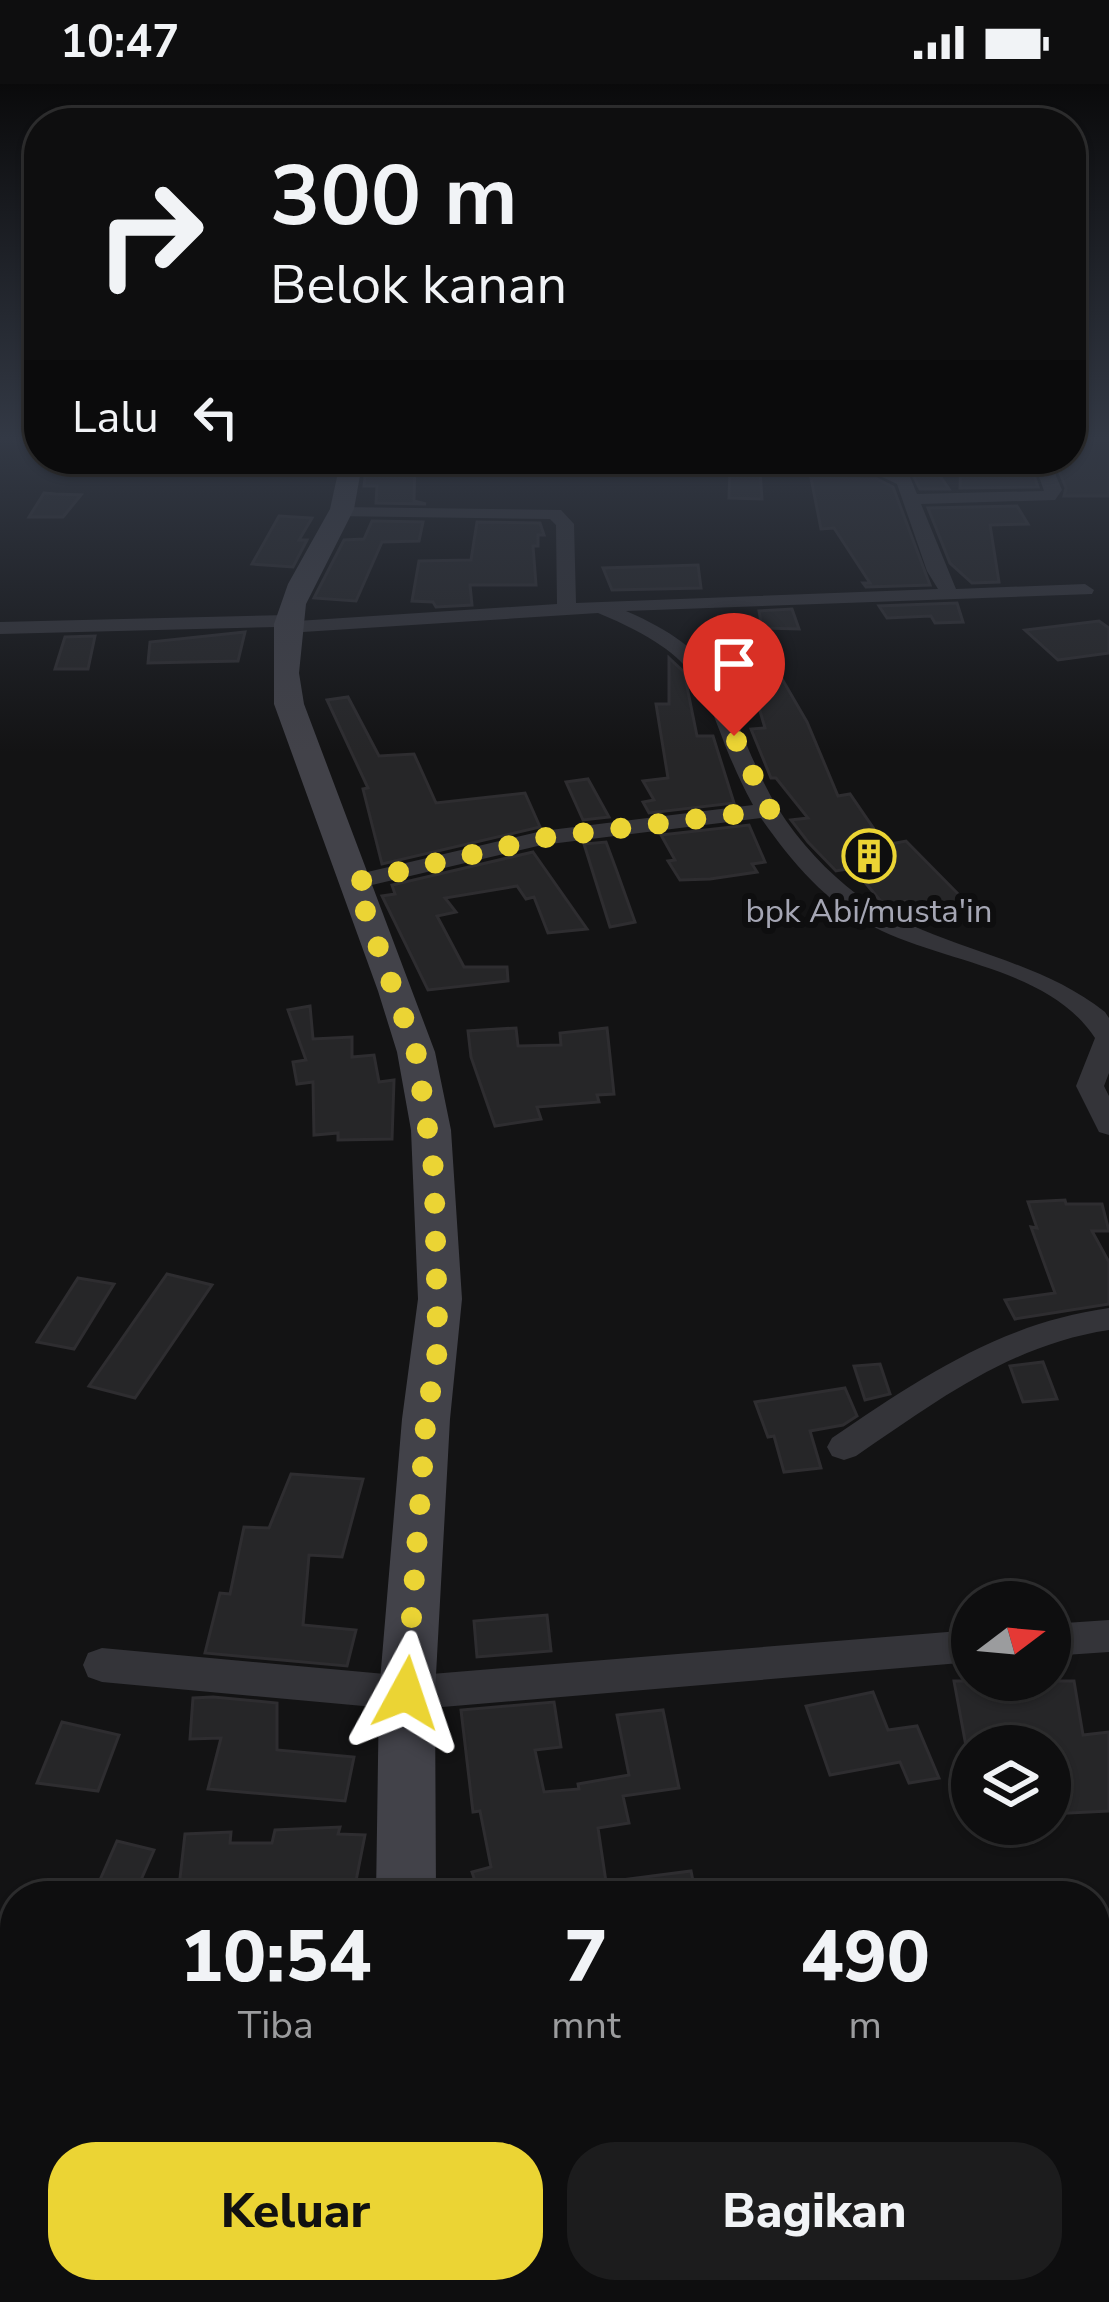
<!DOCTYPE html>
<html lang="id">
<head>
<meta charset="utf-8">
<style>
  body { margin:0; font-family:"Nunito Sans",sans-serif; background:#1c1c1d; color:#f1f3f6; height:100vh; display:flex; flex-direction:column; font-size:45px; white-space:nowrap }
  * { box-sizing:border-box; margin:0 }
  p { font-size:39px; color:#9b9c9e }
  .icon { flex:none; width:66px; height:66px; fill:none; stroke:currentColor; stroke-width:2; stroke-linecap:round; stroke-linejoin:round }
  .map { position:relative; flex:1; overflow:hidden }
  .panel { position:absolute; left:0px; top:1797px; width:1110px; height:423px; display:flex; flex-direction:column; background:#0e0e0f; border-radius:48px 48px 0 0; box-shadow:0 3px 9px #0004,0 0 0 3px #2e2e2f }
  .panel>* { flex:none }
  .hud { position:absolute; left:24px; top:24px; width:1062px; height:366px; border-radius:48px; box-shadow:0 3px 9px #0004,0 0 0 3px #2e2e2f; background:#0e0e0f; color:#f1f3f6; overflow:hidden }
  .needle { width:78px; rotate:74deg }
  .tools { position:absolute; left:951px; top:1497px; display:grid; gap:24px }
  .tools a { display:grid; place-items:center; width:120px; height:120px; border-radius:50%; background:#0e0e0f; box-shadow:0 3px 9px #0004,0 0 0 3px #2e2e2f; font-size:60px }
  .pin { position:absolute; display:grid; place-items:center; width:102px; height:102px; color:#fff; margin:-123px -51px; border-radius:50% 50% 50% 0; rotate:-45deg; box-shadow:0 0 12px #0007 }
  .pin .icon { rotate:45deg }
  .me { position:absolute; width:132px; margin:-66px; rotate:5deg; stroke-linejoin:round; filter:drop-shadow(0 0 9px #0008) }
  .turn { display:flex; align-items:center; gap:42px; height:252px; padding:0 48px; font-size:54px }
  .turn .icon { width:156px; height:156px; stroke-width:2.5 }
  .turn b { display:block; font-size:84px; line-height:102px }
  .then { display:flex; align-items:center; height:114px; padding:0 48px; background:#0003; gap:24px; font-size:45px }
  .eta { display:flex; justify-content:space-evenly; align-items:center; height:204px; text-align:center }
  .eta b { font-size:72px; font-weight:800; line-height:84px }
  .button { display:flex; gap:24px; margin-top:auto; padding:24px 48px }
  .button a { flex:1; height:138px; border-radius:48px; background:#ebd434; color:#111; font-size:48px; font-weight:800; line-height:138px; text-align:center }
  .button a+a { background:#1c1c1d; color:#f1f3f6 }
  .status { display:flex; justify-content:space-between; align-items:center; height:84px; padding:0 60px; background:#0e0e0f; direction:ltr }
  .status svg { height:33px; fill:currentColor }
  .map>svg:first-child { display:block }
</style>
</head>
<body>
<div class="status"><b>10:47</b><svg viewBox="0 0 49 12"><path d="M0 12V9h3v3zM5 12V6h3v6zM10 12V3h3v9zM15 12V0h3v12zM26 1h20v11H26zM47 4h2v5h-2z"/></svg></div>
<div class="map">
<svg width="1109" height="2218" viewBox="0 0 1109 2218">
  <rect width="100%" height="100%" fill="#131314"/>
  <g fill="#262628" stroke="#2e2d30" stroke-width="3">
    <path d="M1071,357h38v55h-45l2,-8 -11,-27 16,1z"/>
    <path d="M367,375h48l-1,42 12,3 -50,-1 1,-17h-13z"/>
    <path d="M881,375h47l21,30h-29l-8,-16z"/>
    <path d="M961,375l68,1 9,27 -78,1z"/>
    <path d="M730,385l30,2 2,28 -33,-1z"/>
    <path d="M811,394l66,1 16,8 37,98 -64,2 -3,-4h7l-36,-55 -13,1z"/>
    <path d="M44,409l12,1 25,1 -18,22h-34z"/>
    <path d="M1017,422l11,18 -38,1 9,57 -27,1 -22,-20 -22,-55z"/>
    <path d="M279,432l33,2 -13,22h8l-14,27 -41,-3z"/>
    <path d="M372,437l51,1 -4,19 -37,1 -26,59 -42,-3 30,-58 20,-1z"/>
    <path d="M477,438l63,1 4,12h-6v11h-5l3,39h-66l2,20 -36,2 -3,-5 -21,-1 7,-40 52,-1z"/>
    <path d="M698,481l3,23 -89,2 -9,-22z"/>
    <path d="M957,519l6,19 -28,1 -4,-7 -44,2 -8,-12z"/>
    <path d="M792,525l7,20 -37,-1 -3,-17z"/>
    <path d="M732,535l27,54 19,-1 29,50 31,74 12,-2 35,51 21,-4 64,65 -47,10 -16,-15 -23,4 -31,-37 -17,3 -28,-29 -17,-22 17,-2 -32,-40h-5l-20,-49 14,-1 -13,-44 -11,1 -20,-62z"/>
    <path d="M1099,537l10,7v25l-51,7 -33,-30z"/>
    <path d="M245,548l-7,29 -90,2 2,-21z"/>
    <path d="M95,552l-7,33h-33l10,-32z"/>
    <path d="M669,574l15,14 13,64h16l21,67 -85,10 -6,-11 11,-2 -11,-19 25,-3 -12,-74h13z"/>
    <path d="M348,613l31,59 35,-2 22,49 89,-10 15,34 -158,37 -19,-75 5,-1 -41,-88z"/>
    <path d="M588,695l21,38 -26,3 -17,-38z"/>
    <path d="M749,741l16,37 -13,2 5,8 -47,7 -30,1 -12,-19 7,-1 -14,-25z"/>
    <path d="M606,758l10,27 19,53 -25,5 -26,-83z"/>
    <path d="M533,768l54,77 -39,4 -14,-36 -8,2 -9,-13 -72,12 11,14 -19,4 27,51h43l1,14 -80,9 -46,-94 13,-2 -3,-9z"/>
    <path d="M310,922l3,33 39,-2v20l22,-2 5,27 15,-2 -2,59 -54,1v-7l-24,2 -1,-53 -16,2 -4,-22 13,-2 -18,-50z"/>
    <path d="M516,944l2,18 43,-1 -1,-12 47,-5 7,66 -17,1 2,7 -62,5 4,12 -46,7 -24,-69 -3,-26z"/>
    <path d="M1065,1116l1,4h36l7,27h-17l17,31v42l-94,15 -10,-19 50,-7 -24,-66 6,1 -9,-26z"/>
    <path d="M167,1190l45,11 -77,113 -46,-12z"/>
    <path d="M78,1194l36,6 -40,65 -37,-7z"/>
    <path d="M1043,1278l14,37 -34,3 -13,-36z"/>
    <path d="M880,1280l10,30 -25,6 -11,-34z"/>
    <path d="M845,1304l12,28 -14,9 -33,6 11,37 -37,4 -10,-36 -6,1 -13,-35z"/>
    <path d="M291,1390l72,5 -21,78 -33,-2 -6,70 53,5 -9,36 -142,-13 15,-60 10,1 14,-67 25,1z"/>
    <path d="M547,1531l4,36 -74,6 -3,-36z"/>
    <path d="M954,1597h120l9,54 26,-3v79l-59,3v-68h-84z"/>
    <path d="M873,1608l15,38 29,-4 22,52 -30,5 -9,-21 -70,13 -24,-69z"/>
    <path d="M213,1613l64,6v47l77,7 -9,44 -137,-12 13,-51 -31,1 3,-41z"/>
    <path d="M554,1618l7,45 -26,3 9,42 35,-3 -1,-5 51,-9 -12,-60 46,-5 16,78 -56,8 6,27 -31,5 8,54 85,-11 5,25h-216l-8,-24 19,-5 -11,-56 -7,1 -12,-102z"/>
    <path d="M62,1638l57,13 -21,56 -61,-8z"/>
    <path d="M340,1743l-2,7 27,1 -12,61h-175l7,-62 46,-2 -1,11h42l3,-13z"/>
    <path d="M117,1757l37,9 -20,46h-41z"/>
  </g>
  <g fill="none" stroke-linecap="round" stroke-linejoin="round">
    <g fill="#343439" fill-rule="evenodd">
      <path d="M782,375l99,6 29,12 7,17 127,-3 -11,-32h16l13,31 -7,10 -134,4 35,85 129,-5 9,6 -2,4 -466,17c102,44 95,84 138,172 17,35 42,67 72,94 75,71 188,71 269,135l4,6v55l-5,13 5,10v39l-10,-3 -23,-46 19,-48c-46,-70 -151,-75 -221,-111 -48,-24 -83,-66 -113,-109l-219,27 -187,44 -9,-2v-10l196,-46 211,-26c-57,-104 -27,-139 -155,-192l-311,20 -10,-6 -277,7v-12l288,-7 9,6 260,-17 -1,-79 -6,-6 -215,-3 -3,-4 9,-5 220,3 13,14 2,79 362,-14 -11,-18 -30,-87 -19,-9 -81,-2z"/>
      <path d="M1109,1224v22c-99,15 -172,71 -253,126l-12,4 -12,-4 -5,-9 5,-9c88,-60 169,-115 277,-130z"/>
      <path d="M1109,1536v32l-59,4v-32z"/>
      <path d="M972,1546v32l-565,48 -305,-28 -14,-5 -5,-12 5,-12 14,-5 305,28z"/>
      <path d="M845,2205h73l4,10 -82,3z"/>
    </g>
    <g fill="#424249" fill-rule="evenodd">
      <path d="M341,375h22l-9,50 -48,95 -7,69 5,31 131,348 16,78 11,169 -12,120 -15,274 1,203h-60l3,-203 23,-274 16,-120 -7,-169 -14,-78 -19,-61 -104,-287v-80l14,-40 42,-75z"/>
      <path d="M366,2205h70l-1,13h-72z"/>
    </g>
  </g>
  <linearGradient id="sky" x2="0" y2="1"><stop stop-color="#0a0a0b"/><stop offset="0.53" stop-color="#333945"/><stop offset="1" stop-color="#333945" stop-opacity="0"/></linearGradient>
  <rect width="1109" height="668" fill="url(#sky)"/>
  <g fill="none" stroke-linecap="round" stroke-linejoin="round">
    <path stroke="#ebd434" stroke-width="21" stroke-dasharray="0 37.8" d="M406,1609l20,-274 12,-72 -4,-175 -18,-120 -61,-170 187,-44 228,-28 -36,-74"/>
  </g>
  <defs>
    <g id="building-ring" transform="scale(2.7)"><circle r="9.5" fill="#0e0e0f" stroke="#ebd434" stroke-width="1.5"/><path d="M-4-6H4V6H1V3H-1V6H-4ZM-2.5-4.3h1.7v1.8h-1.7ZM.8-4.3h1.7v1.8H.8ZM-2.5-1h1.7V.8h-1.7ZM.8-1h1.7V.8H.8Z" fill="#ebd434"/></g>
  </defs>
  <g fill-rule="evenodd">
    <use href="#building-ring" x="869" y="772"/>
  </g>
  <g text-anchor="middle" stroke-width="12" stroke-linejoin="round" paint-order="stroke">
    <g font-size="33" fill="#a5a6b4" stroke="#0e0e0f">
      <text x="869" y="838">bpk Abi/musta'in</text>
    </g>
  </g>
</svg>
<div class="tools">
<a><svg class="needle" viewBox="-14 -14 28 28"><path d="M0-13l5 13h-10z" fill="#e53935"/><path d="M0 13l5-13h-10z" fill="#9b9c9e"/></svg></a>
<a><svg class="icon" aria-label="layers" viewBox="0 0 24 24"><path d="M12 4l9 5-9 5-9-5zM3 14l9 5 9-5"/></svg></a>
</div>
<div class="pin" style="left:734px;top:652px;background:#d93025"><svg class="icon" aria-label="arrive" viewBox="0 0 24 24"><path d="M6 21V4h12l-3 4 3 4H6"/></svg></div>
<svg class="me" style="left:406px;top:1609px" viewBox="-20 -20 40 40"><path d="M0-17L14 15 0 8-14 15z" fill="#ebd434" stroke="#fff" stroke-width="4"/></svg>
<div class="hud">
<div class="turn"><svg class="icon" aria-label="right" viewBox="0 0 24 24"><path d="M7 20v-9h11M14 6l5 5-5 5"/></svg><div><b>300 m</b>Belok kanan</div></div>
<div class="then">Lalu<svg class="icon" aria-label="left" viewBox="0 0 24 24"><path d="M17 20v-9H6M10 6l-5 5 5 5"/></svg></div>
</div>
<section class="panel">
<div class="eta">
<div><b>10:54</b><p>Tiba</p></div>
<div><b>7</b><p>mnt</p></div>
<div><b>490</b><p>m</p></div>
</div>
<div class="button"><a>Keluar</a><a>Bagikan</a></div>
</section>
</div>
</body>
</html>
